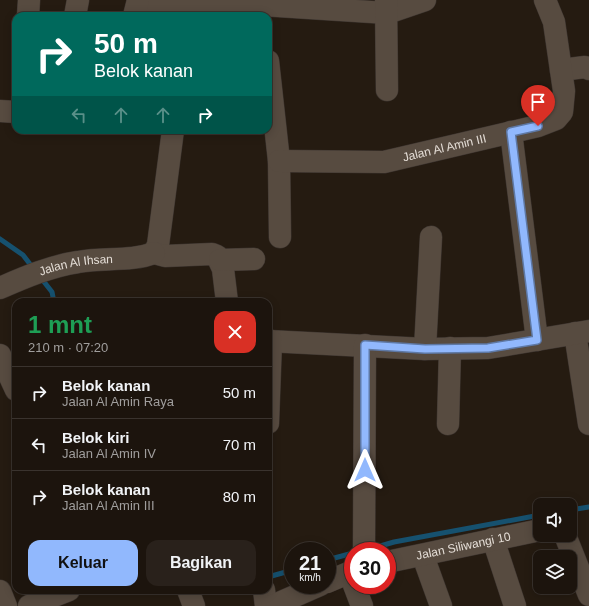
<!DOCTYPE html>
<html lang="id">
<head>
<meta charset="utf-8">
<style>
  body { margin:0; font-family:Arial,sans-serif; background:#29211b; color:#f1f3f6; height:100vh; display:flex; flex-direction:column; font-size:15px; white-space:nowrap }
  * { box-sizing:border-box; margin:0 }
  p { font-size:13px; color:#a09e9d }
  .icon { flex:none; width:22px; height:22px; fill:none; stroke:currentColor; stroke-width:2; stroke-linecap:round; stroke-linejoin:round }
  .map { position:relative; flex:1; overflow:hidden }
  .drawer { position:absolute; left:12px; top:298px; width:260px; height:296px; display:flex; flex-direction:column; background:#1c140d; border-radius:12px; box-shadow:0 2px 10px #0003,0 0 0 1px #3a332e }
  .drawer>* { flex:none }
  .banner { position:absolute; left:12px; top:12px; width:260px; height:122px; border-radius:12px; box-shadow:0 2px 10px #0003,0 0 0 1px #3a332e; background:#00695c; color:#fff; overflow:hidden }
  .controls { position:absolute; left:533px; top:498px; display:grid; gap:8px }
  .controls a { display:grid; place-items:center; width:44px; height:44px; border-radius:8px; background:#1c140d; box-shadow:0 2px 10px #0003,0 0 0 1px #3a332e; font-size:20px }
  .speed { position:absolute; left:284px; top:542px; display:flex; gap:8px; font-size:20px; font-weight:700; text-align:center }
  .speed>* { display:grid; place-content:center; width:52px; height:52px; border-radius:50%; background:#1c140d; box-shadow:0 2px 10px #0003,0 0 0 1px #3a332e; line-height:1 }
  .speed small { font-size:10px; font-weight:400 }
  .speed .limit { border:6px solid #d22; background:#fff; color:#111 }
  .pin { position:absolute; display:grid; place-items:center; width:34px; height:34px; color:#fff; margin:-41px -17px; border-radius:50% 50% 50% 0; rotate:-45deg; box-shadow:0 0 4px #0007 }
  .pin .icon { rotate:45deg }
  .me { position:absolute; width:44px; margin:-22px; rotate:0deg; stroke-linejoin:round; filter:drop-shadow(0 0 3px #0008) }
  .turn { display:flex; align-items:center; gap:14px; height:84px; padding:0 16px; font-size:18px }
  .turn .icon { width:52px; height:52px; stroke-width:2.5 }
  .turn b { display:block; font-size:28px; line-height:34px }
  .lanes { display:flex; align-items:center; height:38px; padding:0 16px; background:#0003; justify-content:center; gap:20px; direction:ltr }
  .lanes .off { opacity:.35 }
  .round { display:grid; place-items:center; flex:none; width:42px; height:42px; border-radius:12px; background:#29211b }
  .overview { display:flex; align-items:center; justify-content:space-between; height:68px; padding:0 16px }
  h1 { font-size:24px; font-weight:700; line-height:30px; color:#1e9e55 }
  .cta { display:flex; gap:8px; margin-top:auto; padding:8px 16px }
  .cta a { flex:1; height:46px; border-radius:12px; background:#91b8fd; color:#111; font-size:16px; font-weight:700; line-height:46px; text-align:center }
  .cta a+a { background:#29211b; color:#f1f3f6 }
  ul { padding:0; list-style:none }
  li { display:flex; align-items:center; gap:12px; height:52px; padding:0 16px; border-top:1px solid #3a332e }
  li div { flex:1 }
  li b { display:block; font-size:15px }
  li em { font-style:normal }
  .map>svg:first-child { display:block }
</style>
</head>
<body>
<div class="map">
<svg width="589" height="606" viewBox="0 0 589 606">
  <rect width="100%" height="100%" fill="#251b11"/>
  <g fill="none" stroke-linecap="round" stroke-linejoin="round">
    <g stroke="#16516f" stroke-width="5">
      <path d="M0,239l23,16 10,13"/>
      <path d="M41,278l11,14 2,10"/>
      <path d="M570,510l19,-3"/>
      <path d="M370,549l24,-7 146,-27"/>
      <path d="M327,560l26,-7"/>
      <path d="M268,577l25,-7"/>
    </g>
    <g stroke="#3d3530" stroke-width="23">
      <g id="minor">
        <path d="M143,0l28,4 91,1 125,8 38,-13"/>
        <path d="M386,0l1,90"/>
        <path d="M28,16l1,-16"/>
        <path d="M75,16l3,-16"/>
        <path d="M134,16l4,-16"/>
        <path d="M268,61l11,100 1,76"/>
        <path d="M561,70l24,-3 4,2"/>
        <path d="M0,111l16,1"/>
        <path d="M511,132l26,208"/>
        <path id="s1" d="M279,161l105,1 154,-36 18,-7 6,-7 2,-21 -10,-69 -9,-22"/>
        <path d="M154,253l4,-8 15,-115"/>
        <path d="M154,253l11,3 47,-2 5,2 6,13 4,33"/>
        <path d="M220,260l34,-1"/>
        <path id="s2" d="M0,288c25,-11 51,-22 78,-26 26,-5 52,0 76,-9"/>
        <path d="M575,333l14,91"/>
        <path d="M268,341l157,8 63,-1 101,-17"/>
        <path d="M425,349l6,-112"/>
        <path d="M0,355l16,35"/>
        <path d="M268,423l3,-82"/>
        <path d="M448,424l2,-76"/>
        <path d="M565,535l24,60"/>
        <path d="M493,539l22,67"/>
        <path d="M364,551l1,-206"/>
        <path d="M423,556l18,50"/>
        <path id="s3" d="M387,562l153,-32"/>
        <path d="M327,582l26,-11"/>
        <path d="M354,585l8,21"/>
        <path d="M188,590l6,16"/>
        <path d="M264,590l2,16"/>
        <path d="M0,591l6,15"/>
        <path d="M29,606l40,-16"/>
        <path d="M272,606l48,-21"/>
      </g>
    </g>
    <use href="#minor" stroke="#574b40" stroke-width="22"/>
  </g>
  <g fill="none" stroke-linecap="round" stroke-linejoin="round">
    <g stroke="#5e78a4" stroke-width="10">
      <path id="route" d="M365,470v-125l60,4 63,-1 49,-8 -26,-208 27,-6"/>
    </g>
    <use href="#route" stroke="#91b8fd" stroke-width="7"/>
  </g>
  <g text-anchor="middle" stroke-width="4" stroke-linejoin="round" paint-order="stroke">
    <g font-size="12" fill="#e4ddd6" stroke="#1c1208">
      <text dy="4" stroke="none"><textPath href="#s1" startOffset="167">Jalan Al Amin III</textPath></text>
      <text dy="4" stroke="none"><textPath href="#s2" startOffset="80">Jalan Al Ihsan</textPath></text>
      <text dy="4" stroke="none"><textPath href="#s3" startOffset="78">Jalan Siliwangi 10</textPath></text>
    </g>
  </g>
</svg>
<div class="controls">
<a><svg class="icon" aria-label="sound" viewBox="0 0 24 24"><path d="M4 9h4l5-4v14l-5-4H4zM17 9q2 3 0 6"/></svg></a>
<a><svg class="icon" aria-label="layers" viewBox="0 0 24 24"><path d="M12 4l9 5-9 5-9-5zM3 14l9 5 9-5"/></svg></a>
</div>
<div class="speed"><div>21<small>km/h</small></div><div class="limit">30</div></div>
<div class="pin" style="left:538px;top:126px;background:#d93025"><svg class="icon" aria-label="arrive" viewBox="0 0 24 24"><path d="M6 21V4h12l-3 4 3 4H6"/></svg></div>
<svg class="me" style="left:365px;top:470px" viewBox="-20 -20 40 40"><path d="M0-17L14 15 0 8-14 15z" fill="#91b8fd" stroke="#fff" stroke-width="4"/></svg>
<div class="banner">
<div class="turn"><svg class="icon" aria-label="right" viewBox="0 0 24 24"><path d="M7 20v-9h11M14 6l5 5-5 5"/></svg><div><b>50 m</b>Belok kanan</div></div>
<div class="lanes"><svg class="icon off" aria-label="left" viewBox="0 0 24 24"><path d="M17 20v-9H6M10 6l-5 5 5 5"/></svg><svg class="icon off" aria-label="ahead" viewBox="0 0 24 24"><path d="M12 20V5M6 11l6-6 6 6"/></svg><svg class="icon off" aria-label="ahead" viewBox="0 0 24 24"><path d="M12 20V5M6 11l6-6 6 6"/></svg><svg class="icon" aria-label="right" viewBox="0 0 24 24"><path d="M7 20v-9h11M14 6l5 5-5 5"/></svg></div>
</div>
<section class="drawer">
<div class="overview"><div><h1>1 mnt</h1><p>210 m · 07:20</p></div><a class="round" style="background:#d93025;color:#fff"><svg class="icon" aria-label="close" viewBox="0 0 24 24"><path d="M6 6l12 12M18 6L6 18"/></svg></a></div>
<ul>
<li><svg class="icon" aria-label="right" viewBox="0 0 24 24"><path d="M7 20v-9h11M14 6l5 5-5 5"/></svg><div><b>Belok kanan</b><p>Jalan Al Amin Raya</p></div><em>50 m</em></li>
<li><svg class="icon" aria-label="left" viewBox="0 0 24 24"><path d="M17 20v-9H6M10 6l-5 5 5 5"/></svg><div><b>Belok kiri</b><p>Jalan Al Amin IV</p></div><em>70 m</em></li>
<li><svg class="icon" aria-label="right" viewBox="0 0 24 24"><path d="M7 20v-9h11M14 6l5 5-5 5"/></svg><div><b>Belok kanan</b><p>Jalan Al Amin III</p></div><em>80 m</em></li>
</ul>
<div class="cta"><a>Keluar</a><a>Bagikan</a></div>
</section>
</div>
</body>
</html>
